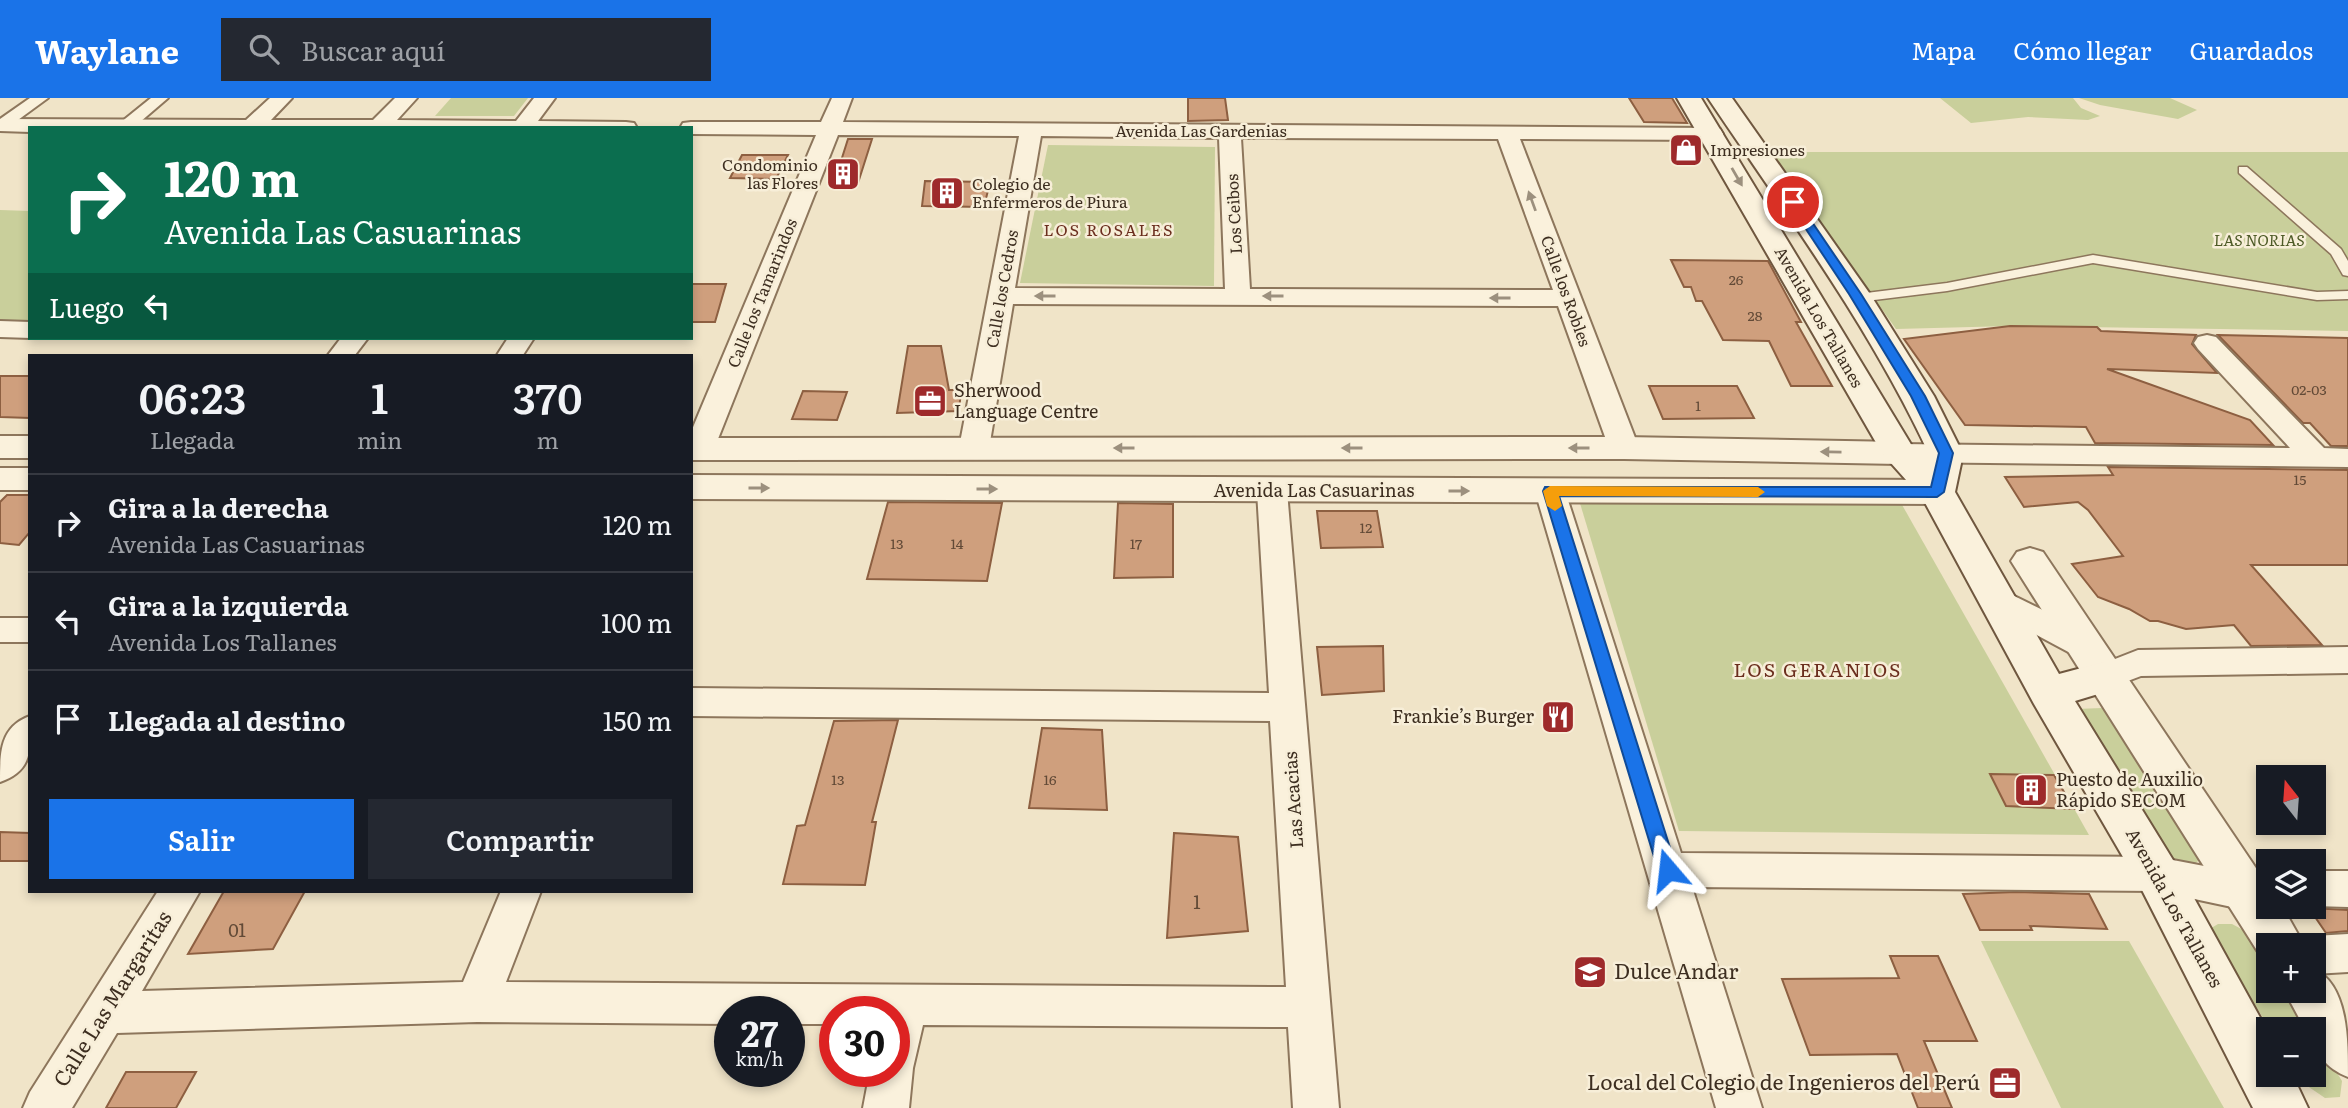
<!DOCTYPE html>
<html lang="es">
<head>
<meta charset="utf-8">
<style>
  body { margin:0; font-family:Literata,serif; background:#242831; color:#f1f3f6; height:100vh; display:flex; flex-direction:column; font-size:26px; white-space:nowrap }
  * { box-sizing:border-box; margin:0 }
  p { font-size:23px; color:#9ea1a6 }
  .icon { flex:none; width:38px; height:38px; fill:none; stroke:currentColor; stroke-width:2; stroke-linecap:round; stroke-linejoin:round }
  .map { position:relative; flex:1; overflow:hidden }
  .side { position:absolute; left:28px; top:256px; width:665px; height:539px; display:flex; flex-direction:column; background:#171b24; border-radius:0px; box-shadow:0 4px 10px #0003 }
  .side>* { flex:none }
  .banner { position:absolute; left:28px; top:28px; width:665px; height:214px; border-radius:0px; box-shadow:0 4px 10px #0003; background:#0b6e4f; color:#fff; overflow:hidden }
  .needle { width:46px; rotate:343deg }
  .fabs { position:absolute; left:2256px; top:667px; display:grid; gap:14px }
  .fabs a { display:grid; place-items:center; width:70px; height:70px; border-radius:0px; background:#171b24; box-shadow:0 4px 10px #0003; font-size:35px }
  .speed { position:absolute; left:714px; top:898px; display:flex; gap:14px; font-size:35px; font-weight:700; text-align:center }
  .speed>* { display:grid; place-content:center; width:91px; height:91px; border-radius:50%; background:#171b24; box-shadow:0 4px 10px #0003; line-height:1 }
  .speed small { font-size:18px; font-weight:400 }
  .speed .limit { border:10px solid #d22; background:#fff; color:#111 }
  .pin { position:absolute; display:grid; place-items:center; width:60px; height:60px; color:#fff; margin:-30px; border:4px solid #fff; border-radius:50%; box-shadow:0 2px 7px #0007 }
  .me { position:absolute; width:77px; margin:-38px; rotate:343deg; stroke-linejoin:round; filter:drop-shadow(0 0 5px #0008) }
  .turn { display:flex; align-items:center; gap:24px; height:147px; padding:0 21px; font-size:32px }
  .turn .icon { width:91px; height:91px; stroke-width:2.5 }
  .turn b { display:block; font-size:49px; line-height:60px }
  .then { display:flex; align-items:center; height:66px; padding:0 21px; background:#0003; gap:14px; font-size:26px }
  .eta { display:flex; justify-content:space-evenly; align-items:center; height:119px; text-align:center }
  .eta b { font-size:42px; font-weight:600; line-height:49px }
  .primary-button { display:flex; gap:14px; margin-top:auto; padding:14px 21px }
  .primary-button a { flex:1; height:80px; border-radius:0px; background:#1a73e8; color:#fff; font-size:28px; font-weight:600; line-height:80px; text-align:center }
  .primary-button a+a { background:#242831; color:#f1f3f6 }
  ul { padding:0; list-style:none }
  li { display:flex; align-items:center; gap:21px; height:98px; padding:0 21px; border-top:2px solid #363941 }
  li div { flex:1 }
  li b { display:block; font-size:26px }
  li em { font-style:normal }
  header { display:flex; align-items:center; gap:42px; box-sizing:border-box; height:98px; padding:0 35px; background:#1a73e8; color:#fff }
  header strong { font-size:33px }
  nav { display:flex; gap:38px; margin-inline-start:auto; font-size:24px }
  .search { width:490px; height:63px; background:#242831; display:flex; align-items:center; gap:18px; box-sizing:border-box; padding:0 24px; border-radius:0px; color:#9ea1a6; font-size:26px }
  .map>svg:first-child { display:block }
</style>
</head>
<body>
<header>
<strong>Waylane</strong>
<div class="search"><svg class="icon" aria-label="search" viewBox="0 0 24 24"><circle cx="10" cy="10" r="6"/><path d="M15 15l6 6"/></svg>Buscar aquí</div>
<nav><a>Mapa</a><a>Cómo llegar</a><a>Guardados</a></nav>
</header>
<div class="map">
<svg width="2348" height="1010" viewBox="0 0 2348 1010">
  <rect width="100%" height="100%" fill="#f0e4c8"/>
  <g fill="#c9cf9b">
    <path d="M451,0h77l-14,18h-79z"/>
    <path d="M1940,0h133l8,10 19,8 -12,4 -60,-3 -57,6z"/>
    <path d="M2079,0h91l27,12 -19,9 -78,-14z"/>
    <path d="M1048,47l167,2 -1,139 -194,-3z"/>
    <path d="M1770,54h578v179l-338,-5 -114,3z"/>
    <path d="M0,112l30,1v109h-30z"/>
    <path d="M1579,402l322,3 188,332 -410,-4z"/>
    <path d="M2102,610l97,152 -6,6 -16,-1 -10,-7 -91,-149z"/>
    <path d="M2218,826h14l15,8 21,33v25l16,1 25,38h-39l-62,-99z"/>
    <path d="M1981,843h148l95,167h-163z"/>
    <path d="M2314,938l28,45 -2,16 -15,1 -22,-15 -5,-8 16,-1z"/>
  </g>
  <g fill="#cf9f7d" stroke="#8d5f41" stroke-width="2">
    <path d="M1188,0h37l3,22 -40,1z"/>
    <path d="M1629,0h43l15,25 -43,-1z"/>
    <path d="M848,41h24l-14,44h-24z"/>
    <path d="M742,57h46l-12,24 -46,-1z"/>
    <path d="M925,83l65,1 -6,25 -62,-1z"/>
    <path d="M1671,162l97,1 33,61h-5l36,64h-41l-22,-45 -46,-1 -21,-39h-6l-5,-14h-7z"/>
    <path d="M691,186h35l-11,38h-24z"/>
    <path d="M2010,228l87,1 4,4 95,4 -4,9 25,29 -110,-4 143,51 23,25 -178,-2 -9,-16 -121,-2 -61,-86z"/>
    <path d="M2218,237l130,3v108h-17l-21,-23h-7z"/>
    <path d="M908,248h33l8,44h12l-2,21 -62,2z"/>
    <path d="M0,278h30v42l-30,-1z"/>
    <path d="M1649,288h88l17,32 -91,1z"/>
    <path d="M803,293l44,1 -10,28 -45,-1z"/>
    <path d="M2108,369l240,3v95h-97l71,80 -71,1 -17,-21 -48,4 -28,-8h-8l-21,-12 -31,-12 -26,-33 51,-8 -35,-46 -10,-8 -54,5 -19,-30 108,-2z"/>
    <path d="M7,397h23v37l-11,13 -19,-2v-41z"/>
    <path d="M888,404l114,1 -15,78 -120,-2z"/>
    <path d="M1118,405l55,1v73l-59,1z"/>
    <path d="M1317,413h60l6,36 -62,1z"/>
    <path d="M1383,548l1,45 -62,4 -5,-48z"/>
    <path d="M898,622l-26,102h4l-11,63 -82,-1 14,-58 8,-1 29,-104z"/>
    <path d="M1042,630l60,2 5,80 -78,-2z"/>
    <path d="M1990,676l64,1 20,34 -68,-3z"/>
    <path d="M0,734l30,1v28h-30z"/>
    <path d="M1174,735l64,4 10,94 -81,7z"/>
    <path d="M224,793h81l-32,58 -85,5z"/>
    <path d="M2016,794l73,2 18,35 -77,-3 2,4h-52l-17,-36z"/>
    <path d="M2309,810l39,2v21l-22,2z"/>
    <path d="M1890,858h48l39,85h-53l28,67h-34l-21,-54 -87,1 -28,-76 117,-1z"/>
    <path d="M126,974h70l-20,36h-70z"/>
  </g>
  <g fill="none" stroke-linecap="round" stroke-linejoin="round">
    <g stroke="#8d765c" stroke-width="3">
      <g id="service">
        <path d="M2239,69h8l94,82 7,12v15l-5,-1 -12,-21 -92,-81z"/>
        <path d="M2093,157l224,37 31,-1v8l-31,1 -224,-37 -146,28 -89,11 -7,-4 7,-4 89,-11z"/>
      </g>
    </g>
    <g stroke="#8d765c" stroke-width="4">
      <g id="pedestrian">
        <path d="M30,0h18l-41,30 -7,1v-10z"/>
        <path d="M151,0h17l-35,30h-14l1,-5z"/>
      </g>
    </g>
    <g stroke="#8d765c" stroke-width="4">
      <g id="minor">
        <path d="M270,0h22l-21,22h102l22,-22h22l-20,22 119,1 18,-23h21l-17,23 88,1 8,1 3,5h-607v4l-30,-1v-12l246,1z"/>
        <path d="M832,0h20l-9,24 869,6 8,1 3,5 -3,5 -8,1 -192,-1 119,309 -5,7 -10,2 -10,-2 -5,-7 -51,-142 -545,-2 -24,144 -5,7 -10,2 -10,-2 -5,-7 60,-312 -181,-1 -124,314 -5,7 -10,2 -8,-2v-24l125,-297 -125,-1v-6h-11l3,-5 8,-1h130zM1041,38l178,2 6,151 -210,-1zM1241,40l257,1 55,151 -303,-1z"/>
        <path d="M0,223l30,1 1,16 -31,-1z"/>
        <path d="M2207,237l9,2 108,111 24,1v18l-449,-5 -10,-2 -5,-7 5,-7 10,-2 391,4 -92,-99 -4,-6 4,-6z"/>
        <path d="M341,240h27l-13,17h-27z"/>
        <path d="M508,240h26l-11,17h-26z"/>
        <path d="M1272,383l11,3 4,7 52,617h-46l-5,-81 -365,-2 -10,43 -4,40h-46l7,-37h24v-59h-59v12h-46v-12h-59v12l-253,-2 -360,11 -45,75h-49l7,-16 128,-201h42l-58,100 321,-9 38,-91h40l-35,91 780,5 -16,-266 -579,-5v-28l578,5 -12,-202 4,-7z"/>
        <path d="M1550,383l11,3 4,7 116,362 476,4 89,17 22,-2v34h3l-25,4 -89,-19 -465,-4 70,221h-46l-181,-617 4,-7z"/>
        <path d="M1996,489l102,50 5,9 -5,9 -12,4 -12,-4 -90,-48 -5,-8 5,-8z"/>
        <rect x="0" y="520" width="30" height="24"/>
        <path d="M2348,549v26l-207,3 -37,14 -12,-4 -6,-9 6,-9 46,-18z"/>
        <path d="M30,618c0,30 5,54 -30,66 0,-30 0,-55 30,-66z"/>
        <path d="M2314,773h34v36l-34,-1z"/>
        <path d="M2348,836v38l-34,2v-29h-16l1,-4 15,-5z"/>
      </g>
    </g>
    <g stroke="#8d765c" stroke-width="4">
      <g id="tertiary">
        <rect x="0" y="338" width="30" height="22"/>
        <path d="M1624,339l275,5 12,3 5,8 -5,8 -12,3 -275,-5 -933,1v-22z"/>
        <rect x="0" y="370" width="30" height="22"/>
        <path d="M691,377l1246,5 12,4 6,8 -6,8 -12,4 -1246,-5z"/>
        <path d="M2030,450l13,4 225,334v20h14l22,39h-36v17l-5,-2 -252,-399 6,-9z"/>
        <path d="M2314,871c34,16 34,70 34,108 -22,-9 -34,-23 -34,-48h-9l-21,-39h30z"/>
      </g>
    </g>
    <g stroke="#6f573f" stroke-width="4">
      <path id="secondary" d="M1677,0h24l211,348 15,15 2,-7c-59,-127 -143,-240 -221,-356h24l138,196 64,102 29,58 -8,38 104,182 45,-12 14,4 6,11 -6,11 -43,13 98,159 95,172v42h24l16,34h-55l-112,-220 -107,-184 -111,-205 -41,-46z"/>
    </g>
    <use href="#service" fill="#faf1dc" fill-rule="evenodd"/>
    <use href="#pedestrian" fill="#faf1dc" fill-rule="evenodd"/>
    <use href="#minor" fill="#faf1dc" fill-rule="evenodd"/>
    <use href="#tertiary" fill="#faf1dc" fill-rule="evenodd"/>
    <use href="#secondary" fill="#faf1dc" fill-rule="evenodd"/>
  </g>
  <defs><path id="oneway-solid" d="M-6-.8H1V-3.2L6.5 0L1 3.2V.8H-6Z" transform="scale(1.75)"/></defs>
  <g fill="#9c907e">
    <use href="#oneway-solid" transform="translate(1737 79) rotate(60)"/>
    <use href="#oneway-solid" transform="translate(1532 103) rotate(-110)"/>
    <use href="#oneway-solid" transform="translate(1045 198) rotate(180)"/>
    <use href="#oneway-solid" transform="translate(1273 198) rotate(-180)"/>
    <use href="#oneway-solid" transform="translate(1500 200) rotate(-180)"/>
    <use href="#oneway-solid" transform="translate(1124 350) rotate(180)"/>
    <use href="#oneway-solid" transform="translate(1352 350) rotate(180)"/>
    <use href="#oneway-solid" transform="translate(1579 350) rotate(180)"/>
    <use href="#oneway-solid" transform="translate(1831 354) rotate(-179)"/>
    <use href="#oneway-solid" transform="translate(759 390)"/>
    <use href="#oneway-solid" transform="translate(987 391)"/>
    <use href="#oneway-solid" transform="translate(1459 393)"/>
  </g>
  <path fill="#1a73e8" stroke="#114b97" stroke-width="2" d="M1789,102h8l64,94 64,102 28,57 -9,39 -7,5 -378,-1 118,374 -2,6 -7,2 -7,-2 -3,-6 -115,-379 2,-4h386l8,-34 -28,-57 -62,-102 -61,-92z"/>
  <path fill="#f59e0b" d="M1550,388l208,1 7,5 -7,5 -199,-1 3,10 -7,5 -8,-5 -4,-15z"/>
  <defs>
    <g id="shop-square" transform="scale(1.75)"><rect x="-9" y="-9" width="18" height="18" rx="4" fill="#9e2a2b" stroke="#f7eed8"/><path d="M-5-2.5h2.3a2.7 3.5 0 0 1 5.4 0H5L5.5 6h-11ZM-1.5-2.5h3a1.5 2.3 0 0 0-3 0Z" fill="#fff"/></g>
    <g id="building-square" transform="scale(1.75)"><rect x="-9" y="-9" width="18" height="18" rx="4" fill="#9e2a2b" stroke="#f7eed8"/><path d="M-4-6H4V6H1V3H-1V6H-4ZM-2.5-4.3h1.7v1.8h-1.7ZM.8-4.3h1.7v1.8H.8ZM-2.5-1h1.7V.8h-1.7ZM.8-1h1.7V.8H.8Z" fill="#fff"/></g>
    <g id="office-square" transform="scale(1.75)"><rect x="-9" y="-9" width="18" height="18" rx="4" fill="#9e2a2b" stroke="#f7eed8"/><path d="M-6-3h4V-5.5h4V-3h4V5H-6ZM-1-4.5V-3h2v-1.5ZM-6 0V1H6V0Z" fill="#fff"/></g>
    <g id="restaurant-square" transform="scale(1.75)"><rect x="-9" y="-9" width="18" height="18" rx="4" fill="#9e2a2b" stroke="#f7eed8"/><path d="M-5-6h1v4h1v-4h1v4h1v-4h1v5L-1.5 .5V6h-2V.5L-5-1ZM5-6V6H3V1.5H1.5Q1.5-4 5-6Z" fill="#fff"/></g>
    <g id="school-square" transform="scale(1.75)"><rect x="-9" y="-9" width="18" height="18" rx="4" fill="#9e2a2b" stroke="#f7eed8"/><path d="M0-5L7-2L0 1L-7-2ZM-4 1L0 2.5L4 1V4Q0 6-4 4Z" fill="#fff"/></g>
  </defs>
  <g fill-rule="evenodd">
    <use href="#shop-square" x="1686" y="52"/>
    <use href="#building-square" x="843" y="76"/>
    <use href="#building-square" x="947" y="95"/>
    <use href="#office-square" x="930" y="303"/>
    <use href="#restaurant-square" x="1558" y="619"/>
    <use href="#building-square" x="2031" y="692"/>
    <use href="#school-square" x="1590" y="874"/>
    <use href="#office-square" x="2005" y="985"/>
  </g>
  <g text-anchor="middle" stroke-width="5" stroke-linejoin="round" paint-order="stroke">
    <g font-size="14" fill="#624a37">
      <text x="1736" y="187">26</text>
      <text x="1755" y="223">28</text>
      <text x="2309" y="297">02-03</text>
      <text x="1698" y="313">1</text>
      <text x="2300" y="387">15</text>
      <text x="1366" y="435">12</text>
      <text x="897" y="451">13</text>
      <text x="957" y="451">14</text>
      <text x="1136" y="451">17</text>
      <text x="838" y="687">13</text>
      <text x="1050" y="687">16</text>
    </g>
    <g font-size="16" fill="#3d2e20" stroke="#f7eed8">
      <text x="1201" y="39">Avenida Las Gardenias</text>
      <text transform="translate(1234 116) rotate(-93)" y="6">Los Ceibos</text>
      <text transform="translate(1002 191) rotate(-80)" y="6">Calle los Cedros</text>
      <text transform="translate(1566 193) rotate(70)" y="6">Calle los Robles</text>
      <text transform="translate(762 195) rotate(-68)" y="6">Calle los Tamarindos</text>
      <text transform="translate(1819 219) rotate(60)" y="6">Avenida Los Tallanes</text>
    </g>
    <g font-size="16" fill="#3d2e20" stroke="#f7eed8" text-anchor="start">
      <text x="1710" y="58">Impresiones</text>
      <text x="818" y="73" text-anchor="end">Condominio<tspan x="818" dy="18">las Flores</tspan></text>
      <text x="972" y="92">Colegio de<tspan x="972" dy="18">Enfermeros de Piura</tspan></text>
    </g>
    <g font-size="16" letter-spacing="2" fill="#6b2e1e" stroke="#f7eed8">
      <text x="1109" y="138">LOS ROSALES</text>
    </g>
    <g font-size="16" font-style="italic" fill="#4d5a26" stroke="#f7eed8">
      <text x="2259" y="148">LAS NORIAS</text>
    </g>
    <g font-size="18" fill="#3d2e20" stroke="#f7eed8" text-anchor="start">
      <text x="954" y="299">Sherwood<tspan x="954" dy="21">Language Centre</tspan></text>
      <text x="1534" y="625" text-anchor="end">Frankie’s Burger</text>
      <text x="2056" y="688">Puesto de Auxilio<tspan x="2056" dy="21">Rápido SECOM</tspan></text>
    </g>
    <g font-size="18" fill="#3d2e20" stroke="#f7eed8">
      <text x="1314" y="399">Avenida Las Casuarinas</text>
      <text transform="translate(1294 702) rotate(-94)" y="6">Las Acacias</text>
      <text transform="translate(2174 810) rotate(61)" y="6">Avenida Los Tallanes</text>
    </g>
    <g font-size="18" fill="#624a37">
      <text x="1197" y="811">1</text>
      <text x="237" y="839">01</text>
    </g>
    <g font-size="19" letter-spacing="2" fill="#6b2e1e" stroke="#f7eed8">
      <text x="1818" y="579">LOS GERANIOS</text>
    </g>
    <g font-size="21" fill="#3d2e20" stroke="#f7eed8" text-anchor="start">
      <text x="1614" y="881">Dulce Andar</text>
      <text x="1980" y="992" text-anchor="end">Local del Colegio de Ingenieros del Perú</text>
    </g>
    <g font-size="21" fill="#3d2e20" stroke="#f7eed8">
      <text transform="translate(113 901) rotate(-58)" y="7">Calle Las Margaritas</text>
    </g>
  </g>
</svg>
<div class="fabs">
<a><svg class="needle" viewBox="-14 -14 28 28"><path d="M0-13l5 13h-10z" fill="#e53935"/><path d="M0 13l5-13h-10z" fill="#9ea1a6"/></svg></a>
<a><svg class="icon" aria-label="layers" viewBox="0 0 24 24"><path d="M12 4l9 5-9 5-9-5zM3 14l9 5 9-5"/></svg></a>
<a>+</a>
<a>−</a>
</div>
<div class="speed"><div>27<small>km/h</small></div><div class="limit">30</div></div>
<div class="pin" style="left:1793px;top:104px;background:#d93025"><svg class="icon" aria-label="arrive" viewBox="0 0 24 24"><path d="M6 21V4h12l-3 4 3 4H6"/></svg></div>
<svg class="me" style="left:1668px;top:772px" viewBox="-20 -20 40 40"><path d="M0-17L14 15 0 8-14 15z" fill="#1a73e8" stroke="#fff" stroke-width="4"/></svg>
<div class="banner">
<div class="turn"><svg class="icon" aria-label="right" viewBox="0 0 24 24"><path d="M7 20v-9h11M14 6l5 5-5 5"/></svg><div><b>120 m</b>Avenida Las Casuarinas</div></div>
<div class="then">Luego<svg class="icon" aria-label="left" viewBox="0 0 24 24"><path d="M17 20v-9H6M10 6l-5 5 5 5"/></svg></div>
</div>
<section class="side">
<div class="eta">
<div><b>06:23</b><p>Llegada</p></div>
<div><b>1</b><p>min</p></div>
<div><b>370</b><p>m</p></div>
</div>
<ul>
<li><svg class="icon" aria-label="right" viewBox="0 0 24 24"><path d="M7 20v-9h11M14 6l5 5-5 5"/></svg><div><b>Gira a la derecha</b><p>Avenida Las Casuarinas</p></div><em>120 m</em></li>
<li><svg class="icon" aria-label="left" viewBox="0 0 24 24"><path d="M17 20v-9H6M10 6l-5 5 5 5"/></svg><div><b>Gira a la izquierda</b><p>Avenida Los Tallanes</p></div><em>100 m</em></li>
<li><svg class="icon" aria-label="arrive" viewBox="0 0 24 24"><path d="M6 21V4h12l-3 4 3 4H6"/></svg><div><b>Llegada al destino</b></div><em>150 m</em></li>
</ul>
<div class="primary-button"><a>Salir</a><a>Compartir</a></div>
</section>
</div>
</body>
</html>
